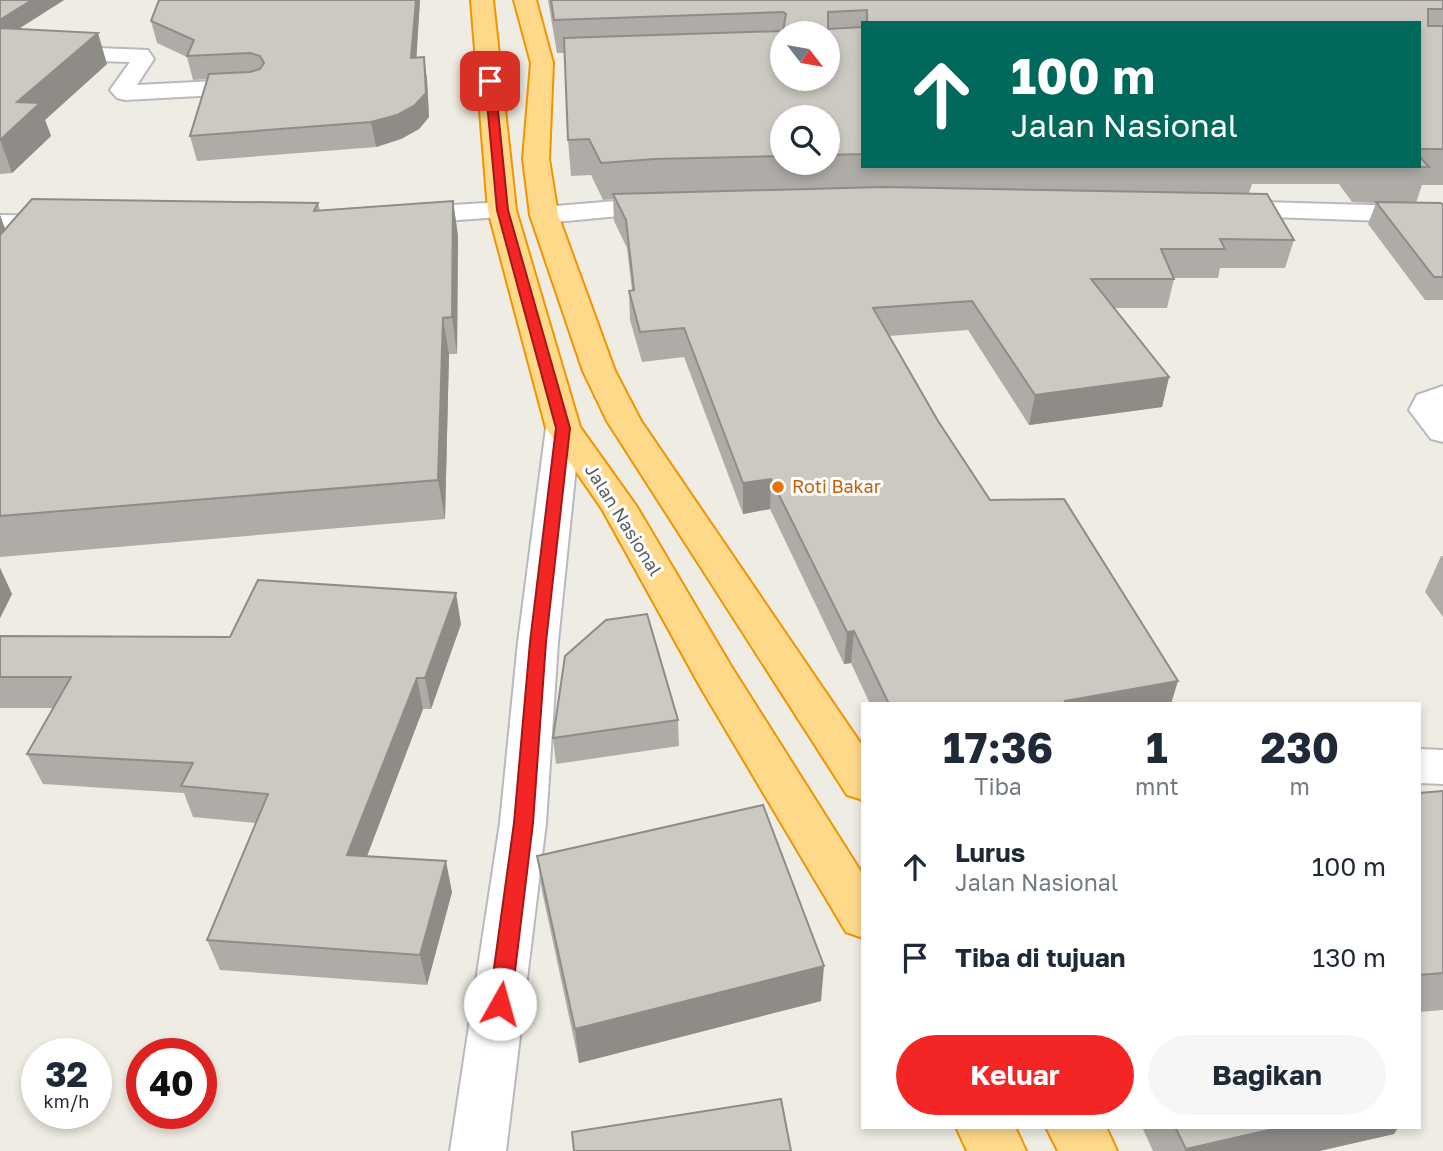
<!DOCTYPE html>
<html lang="id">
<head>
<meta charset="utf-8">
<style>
  body { margin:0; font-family:"Golos Text",sans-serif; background:#f6f6f7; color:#1f2937; height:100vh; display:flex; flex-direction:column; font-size:26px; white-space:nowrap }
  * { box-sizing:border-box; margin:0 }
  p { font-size:23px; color:#747a83 }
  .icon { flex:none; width:38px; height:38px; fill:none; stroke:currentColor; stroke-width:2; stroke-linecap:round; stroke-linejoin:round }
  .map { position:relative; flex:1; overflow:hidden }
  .sheet { position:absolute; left:861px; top:702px; width:560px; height:427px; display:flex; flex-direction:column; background:#fff; border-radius:0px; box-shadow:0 4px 10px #0003 }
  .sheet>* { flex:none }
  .hud { position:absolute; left:861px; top:21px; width:560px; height:147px; border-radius:0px; box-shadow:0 4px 10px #0003; background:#00695c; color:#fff; overflow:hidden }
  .needle { width:46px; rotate:121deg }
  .buttons { position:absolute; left:770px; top:21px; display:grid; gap:14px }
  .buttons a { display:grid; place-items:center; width:70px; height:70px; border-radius:50%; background:#fff; box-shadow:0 4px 10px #0003; font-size:35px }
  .speed { position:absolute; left:21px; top:1038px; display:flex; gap:14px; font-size:35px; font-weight:700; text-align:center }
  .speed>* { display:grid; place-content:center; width:91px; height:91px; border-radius:50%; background:#fff; box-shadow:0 4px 10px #0003; line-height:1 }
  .speed small { font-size:18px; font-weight:400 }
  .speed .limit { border:10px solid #d22; background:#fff; color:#111 }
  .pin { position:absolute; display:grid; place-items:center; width:60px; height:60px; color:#fff; margin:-30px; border-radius:14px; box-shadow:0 4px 10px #0006 }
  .me { position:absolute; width:77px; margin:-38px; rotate:7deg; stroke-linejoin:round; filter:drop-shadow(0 0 5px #0008) }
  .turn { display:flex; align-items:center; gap:24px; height:147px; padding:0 35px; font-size:32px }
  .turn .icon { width:91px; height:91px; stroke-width:2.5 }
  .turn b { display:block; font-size:49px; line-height:60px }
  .eta { display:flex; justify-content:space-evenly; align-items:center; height:119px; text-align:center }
  .eta b { font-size:42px; font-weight:700; line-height:49px }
  .cta { display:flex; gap:14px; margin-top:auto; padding:14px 35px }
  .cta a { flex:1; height:80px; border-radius:42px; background:#f32625; color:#fff; font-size:28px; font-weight:700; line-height:80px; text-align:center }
  .cta a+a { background:#f6f6f7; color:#1f2937 }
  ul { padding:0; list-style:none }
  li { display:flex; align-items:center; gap:21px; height:91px; padding:0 35px }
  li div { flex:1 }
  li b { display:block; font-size:26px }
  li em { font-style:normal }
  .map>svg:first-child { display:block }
</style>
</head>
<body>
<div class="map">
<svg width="1443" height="1151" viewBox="0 0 1443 1151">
  <rect width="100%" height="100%" fill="#efece3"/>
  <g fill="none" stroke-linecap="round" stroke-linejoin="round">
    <g stroke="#b6babe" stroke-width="4">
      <g id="minor">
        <path d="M0,44l148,6 6,9 -17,26 118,-6 8,2 4,5 -4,5 -8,2 -130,7 -8,-2 -7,-8 20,-28 -130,-4z"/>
        <path d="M664,197l10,2 4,6 -4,6 -130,12 -10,-2 -4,-6 4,-6 10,-2z"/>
        <path d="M1225,201l218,6v16l-228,-8 -4,-6 4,-6z"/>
        <path d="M502,202l10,2 4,6 -4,6 -108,8 -10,-2 -4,-6 4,-6 10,-2z"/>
        <path d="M0,215l64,1 10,2 4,6 -4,6 -10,2 -64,-1z"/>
        <path d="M1443,386v56l-12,-3 -22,-29 8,-15z"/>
        <path d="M563,418l12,3 5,7 -22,214 -12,181 -40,328h-56l50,-328 18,-181 28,-214 5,-7z"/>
        <path d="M1419,749l24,1v34l-24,-1z"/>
      </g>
    </g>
    <g stroke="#f29400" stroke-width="4">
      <g id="highway">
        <path d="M471,0h22l23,210 64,217 57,80 94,159 132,209v63l-17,-6 -145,-244 -99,-179 -56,-81 -58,-218z"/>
        <path d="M514,0h22l17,63 -4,96 9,56 57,156 26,50 222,326v53l-16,-5 -240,-374 -24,-50 -53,-156 -7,-56 8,-96z"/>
        <path d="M956,1127h59l11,24h-59z"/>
        <path d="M1046,1127h60l11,24h-59z"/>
      </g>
    </g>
    <use href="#minor" fill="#fff" fill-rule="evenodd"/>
    <use href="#highway" fill="#ffd98a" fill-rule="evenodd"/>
  </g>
  <g fill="#afaca7" fill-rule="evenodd">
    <path d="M0,0h64l-47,29 90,35 -62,56 6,16 -39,37 -12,1z"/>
    <path d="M420,0l-4,57h8l3,23 2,37 -10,12 -18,10 -25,8 -179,14 -7,-25 17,-57 -14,1 -6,-23 -30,-14 -6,-22z"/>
    <path d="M548,0h895v185h-21l-6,18 27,2v95h-18l-57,-76 8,-21 -24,-1 -13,-18h-87l-3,9 45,47 -9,28h-65l-2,10h-44v1l-7,29h-53l55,69 -7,30 -133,18 -61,-95 -79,6 49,85 52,79 181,204h-301l-19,-41 -7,1 -74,-155 -27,5 -59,-157 -42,5 -12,-42 -1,-29 3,-1 -5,-42 -13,-27 -1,-22 -10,1 -12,-25 -20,1 -3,-36 -3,-87h-8zM863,23h556v143h-556zM782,117h46v46h-46z"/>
    <path d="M453,201l5,35 -1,118h-8l-4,165 -445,38v11l12,26 -12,24v-403l5,14 313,-26 2,7z"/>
    <path d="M1441,556h2v61l-18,-25z"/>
    <path d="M461,624l-30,85h-8l-56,147 85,36 -25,93 -207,-15 -13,-30 49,-117 -63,-6 -9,-24 -141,-9 -16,-30 26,-46h-53v-72l230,1z"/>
    <path d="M678,720l1,26 -123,18 -3,-26z"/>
    <path d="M1443,791v219l-24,2v-219z"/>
    <path d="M537,856l284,145 -242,62 -37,-172z"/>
    <path d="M1142,1127h256l-4,7 -75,17h-166z"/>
  </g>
  <g fill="#8f8c88">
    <path d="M32,0h32l-61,39 -3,-8v-11z"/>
    <path d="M416,0h4l-5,81 -4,-23z"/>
    <path d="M98,33l9,31 -62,56 6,16 -39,37 -12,-33 17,-38z"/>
    <path d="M424,57l3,23 2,37 -10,12 -18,10 -25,8 -5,-25z"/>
    <path d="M453,201l5,35 -1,118 -5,-37z"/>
    <path d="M0,215l7,19 -7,9z"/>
    <path d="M443,318l6,36 -4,165 -7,-39z"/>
    <path d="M1169,377l-7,30 -133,18 6,-30z"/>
    <path d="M771,479l-1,30 -27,5v-31z"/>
    <path d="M0,557v11l12,26 -12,24z"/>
    <path d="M456,593l5,31 -30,85 -6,-31z"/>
    <path d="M854,631l-3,32 -7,1 3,-32z"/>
    <path d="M417,678l6,31 -67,176 -9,-30z"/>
    <path d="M1178,681l-7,23h-107l1,-3z"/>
    <path d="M446,861l6,31 -25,93 -7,-30z"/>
    <path d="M824,966l-3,35 -242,62 -4,-34z"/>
    <path d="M1282,1127h116l-4,7 -75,17h-134l1,-2z"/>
  </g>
  <g fill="#ccc8c2" stroke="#8f8c88" stroke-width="2" fill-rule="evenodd">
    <path d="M0,0h32l-32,20z"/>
    <path d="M159,0h257l-5,58 13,-1 2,36 -11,12 -18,10 -26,7 -181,14 19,-62 41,-2 10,-3 4,-6 -4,-7 -10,-3 -63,3 7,-16 -43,-19z"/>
    <path d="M551,0h892v9h-15v17h15v123h-24v-126h-552v-13l-39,2v17l35,-2v127l-35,1v-38h-46v39l-127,3 -54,4 -12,-24 -21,1 -4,-102 219,-7 3,-17 -3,-2 -229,8zM782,33h46v46h-46z"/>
    <path d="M0,28l98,5 -81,69 23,1 -40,37z"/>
    <path d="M1419,156l10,11 -33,-1h23z"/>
    <path d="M883,187l384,7 27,46 -74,-1 5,10h-64l13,30h-83l78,98 -134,18 -63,-94 -99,7 65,113 52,79 74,-1 114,182 -113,20 2,3h-178l-35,-73 -7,1 -76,-153 -28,4 -59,-155 -44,4 -11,-41 5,-1 -8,-70 -13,-26z"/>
    <path d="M32,199l286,4 -4,8 139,-10 -1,116 -9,1 -5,162 -438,36v-281z"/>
    <path d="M1376,202l65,1 2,2v72h-9z"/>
    <path d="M258,580l198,13 -31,85h-8l-70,177 99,6 -26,94 -213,-15 61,-146 -87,-8 12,-23 -166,-9 44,-77h-71v-41l230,1z"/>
    <path d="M647,614l31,106 -125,18 12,-82 41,-36z"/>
    <path d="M1443,791v182l-24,2v-182z"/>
    <path d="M763,805l61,161 -249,63 -38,-173z"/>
    <path d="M781,1099l10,52h-217l-2,-19z"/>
    <path d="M1175,1127h107l-96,22z"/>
  </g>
  <path fill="#f32625" stroke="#9e1918" stroke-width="2" d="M490,78l5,3 13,129 62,218 -24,214 -13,181 -22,181 -3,7 -8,3 -8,-3 -3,-7 25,-181 16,-181 26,-214 -59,-218 -12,-129z"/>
  <circle fill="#e8710a" stroke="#fff" stroke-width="2.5" cx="778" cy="487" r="7"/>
  <g text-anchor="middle" stroke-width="6" stroke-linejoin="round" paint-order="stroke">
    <g font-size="18" fill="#c56008" stroke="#fff" text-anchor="start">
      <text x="792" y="493">Roti Bakar</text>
    </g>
    <g font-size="18" fill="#5b6065" stroke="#fff">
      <text transform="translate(623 520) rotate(58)" y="6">Jalan Nasional</text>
    </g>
  </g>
</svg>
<div class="buttons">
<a><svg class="needle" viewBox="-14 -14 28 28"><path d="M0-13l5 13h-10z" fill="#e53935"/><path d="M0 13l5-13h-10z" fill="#747a83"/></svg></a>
<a><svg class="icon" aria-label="search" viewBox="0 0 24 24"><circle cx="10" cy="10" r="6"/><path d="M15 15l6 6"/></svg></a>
</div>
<div class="speed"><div>32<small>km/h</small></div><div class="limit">40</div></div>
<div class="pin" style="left:490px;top:81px;background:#d93025"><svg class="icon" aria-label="arrive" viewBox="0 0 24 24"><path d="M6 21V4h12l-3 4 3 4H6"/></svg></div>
<svg class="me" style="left:500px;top:1004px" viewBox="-20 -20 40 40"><circle r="19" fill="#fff"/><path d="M0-13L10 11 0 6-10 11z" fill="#f32625"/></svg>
<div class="hud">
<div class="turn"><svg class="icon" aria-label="ahead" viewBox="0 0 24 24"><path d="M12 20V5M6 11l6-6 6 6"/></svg><div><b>100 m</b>Jalan Nasional</div></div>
</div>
<section class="sheet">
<div class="eta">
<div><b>17:36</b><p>Tiba</p></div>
<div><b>1</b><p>mnt</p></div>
<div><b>230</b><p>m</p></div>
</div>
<ul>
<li><svg class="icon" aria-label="ahead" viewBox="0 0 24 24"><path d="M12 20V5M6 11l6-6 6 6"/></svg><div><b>Lurus</b><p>Jalan Nasional</p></div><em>100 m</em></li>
<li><svg class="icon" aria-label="arrive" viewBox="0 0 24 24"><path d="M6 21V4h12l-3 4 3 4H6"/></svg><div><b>Tiba di tujuan</b></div><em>130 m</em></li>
</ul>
<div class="cta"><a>Keluar</a><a>Bagikan</a></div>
</section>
</div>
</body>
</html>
